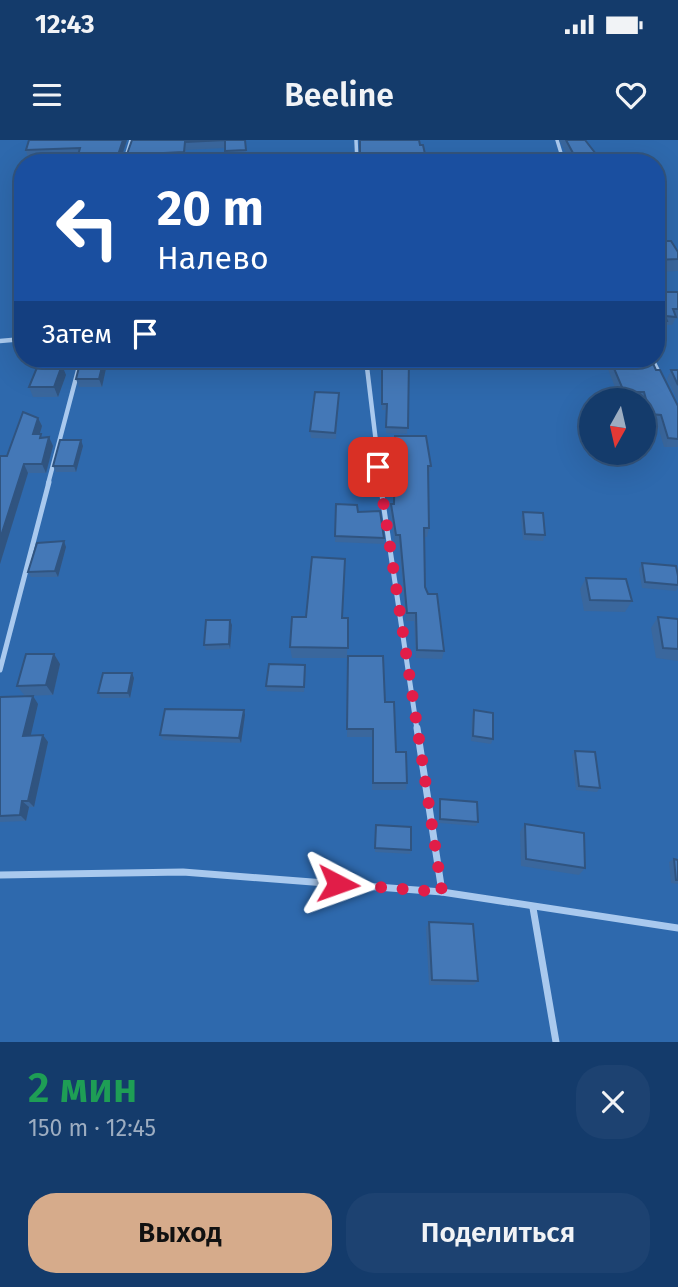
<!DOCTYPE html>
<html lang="ru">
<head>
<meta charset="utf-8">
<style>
  body { margin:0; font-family:"Fira Sans",sans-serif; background:#1d4271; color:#f1f3f6; height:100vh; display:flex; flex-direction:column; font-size:26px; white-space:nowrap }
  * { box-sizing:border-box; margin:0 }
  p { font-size:23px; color:#9dadc1 }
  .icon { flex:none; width:38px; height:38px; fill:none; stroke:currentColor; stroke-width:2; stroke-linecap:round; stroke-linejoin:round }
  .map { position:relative; height:902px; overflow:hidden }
  .side { display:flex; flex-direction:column; background:#143b6b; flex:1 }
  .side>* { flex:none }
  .top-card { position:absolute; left:14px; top:14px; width:651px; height:214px; border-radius:28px; box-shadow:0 7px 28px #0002,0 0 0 2px #33557e; background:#1a4fa0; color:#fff; overflow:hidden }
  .needle { width:46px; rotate:188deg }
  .controls { position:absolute; left:579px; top:248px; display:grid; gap:14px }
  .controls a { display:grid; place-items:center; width:77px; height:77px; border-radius:50%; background:#143b6b; box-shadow:0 7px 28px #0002,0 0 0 2px #33557e; font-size:35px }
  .pin { position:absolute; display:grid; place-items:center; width:60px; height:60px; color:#fff; margin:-30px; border-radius:14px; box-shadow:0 4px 10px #0006 }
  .me { position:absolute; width:77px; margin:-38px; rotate:94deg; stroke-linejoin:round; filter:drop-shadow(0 0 5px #0008) }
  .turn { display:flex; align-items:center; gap:24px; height:147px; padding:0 28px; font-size:32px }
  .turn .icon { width:91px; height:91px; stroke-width:2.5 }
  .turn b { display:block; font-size:49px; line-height:60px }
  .then { display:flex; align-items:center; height:66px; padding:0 28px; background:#0003; gap:14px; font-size:26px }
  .round { display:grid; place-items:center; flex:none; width:74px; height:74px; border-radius:28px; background:#1d4271 }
  .headline { display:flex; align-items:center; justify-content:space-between; height:119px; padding:0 28px }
  h1 { font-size:42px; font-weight:600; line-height:52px; color:#1e9e55 }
  .primary-button { display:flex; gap:14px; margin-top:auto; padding:14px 28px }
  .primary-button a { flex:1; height:80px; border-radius:28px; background:#d6ab8b; color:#111; font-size:28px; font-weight:600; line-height:80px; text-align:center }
  .primary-button a+a { background:#1d4271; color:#f1f3f6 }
  .status { display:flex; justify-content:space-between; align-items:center; height:49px; padding:0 35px; background:#143b6b; direction:ltr }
  .status svg { height:19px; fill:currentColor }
  header { display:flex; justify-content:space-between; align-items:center; height:91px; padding:0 28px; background:#143b6b; font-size:32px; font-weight:600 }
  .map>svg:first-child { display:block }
</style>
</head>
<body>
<div class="status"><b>12:43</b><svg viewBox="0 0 49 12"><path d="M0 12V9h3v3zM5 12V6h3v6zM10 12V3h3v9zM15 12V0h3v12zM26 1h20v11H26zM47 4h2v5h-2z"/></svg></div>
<header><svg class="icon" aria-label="menu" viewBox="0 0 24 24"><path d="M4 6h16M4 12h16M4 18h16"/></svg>Beeline<svg class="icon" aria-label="heart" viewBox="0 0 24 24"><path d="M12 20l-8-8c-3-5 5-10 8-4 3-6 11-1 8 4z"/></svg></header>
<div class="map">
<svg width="678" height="902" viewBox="0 0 678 902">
  <rect width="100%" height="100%" fill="#1b4f8f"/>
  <path fill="#2e69ad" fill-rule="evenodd" d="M0,0h678v902h-678zM23,23h633v196h-633zM592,261h52v52h-52z"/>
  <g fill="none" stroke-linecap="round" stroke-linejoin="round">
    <g stroke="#a9c9ee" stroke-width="3.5">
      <path d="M356,0l1,23"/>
      <path d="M557,0l7,23"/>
      <path d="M124,23l7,-23"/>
    </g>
    <g stroke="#a9c9ee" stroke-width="4.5">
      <path d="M0,201l23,-2"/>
      <path d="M366,219l15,125"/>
      <path d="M652,219l8,16"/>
      <path d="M48,344l33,-125"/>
    </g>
    <g stroke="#a9c9ee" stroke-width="5">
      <path d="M380,342l37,248"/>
      <path d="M0,530l49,-188"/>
    </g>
    <g stroke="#a9c9ee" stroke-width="7">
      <path d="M417,588l25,164"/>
      <path d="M0,735l183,-3 259,20 236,36"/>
      <path d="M533,768l23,134"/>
    </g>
  </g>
  <g fill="#3a679d">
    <path d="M29,0h98l-6,19 1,1 4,-3 6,-17h113l1,17 -21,1v-10l-39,2 -1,10 -38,1v2h-71l2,-7 -50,2 -2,-8z"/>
    <path d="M559,0h26l18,23h-35l1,-5z"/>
    <path d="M656,101l22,11v19l-22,1z"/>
    <path d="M656,152h22v26h-2l-4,7h-7l-2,5h-7z"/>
    <path d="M81,219h27l-6,28h-23l-3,-8z"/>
    <path d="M333,219h29v9h-27z"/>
    <path d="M371,219h38l-2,75 -21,-1v-23h-4v-43l-10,1z"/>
    <path d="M604,219h47l5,11 22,36v41h-14l-7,-24h-11l-2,-9v-13l-24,-1z"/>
    <path d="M671,230h7v31l-11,-22z"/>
    <path d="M66,235l-8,22h-25l-4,-10z"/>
    <path d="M339,259l-3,40 -25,-1 -1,-7z"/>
    <path d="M38,278l4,8 -2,8 2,4 7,-1 4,9 -7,27h-18l-28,91v-108h7z"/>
    <path d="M395,296l36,30 -2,10h-1l1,52 -2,9h-3l1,50 19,64 -2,8 -26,-1 -2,-37h-8l-7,-77h-4l-5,-31 1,-9h3z"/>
    <path d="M83,306l-7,26h-20l-3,-6z"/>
    <path d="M336,364l22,8 26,26v6l-49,-2z"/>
    <path d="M523,372l22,23 -2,6 -20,-1 -2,-22z"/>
    <path d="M66,407l-8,30h-27l-3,-5z"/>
    <path d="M642,423l36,13v12l-2,3 -34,-3 -3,-19z"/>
    <path d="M586,438l46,23 -7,11 -41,-1 -4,-22z"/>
    <path d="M658,477l20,2v42l-22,-3 -5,-30z"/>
    <path d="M343,478h5l-1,40h-55l-2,-11z"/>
    <path d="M232,485l-2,24 -24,1 -2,-5z"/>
    <path d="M54,514l6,10 -7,31 -28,1 -8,-10z"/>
    <path d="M348,516l37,46 11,50 11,31 -1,7h-34v-53h-25z"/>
    <path d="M306,531l-2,21 -37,-1 -1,-5z"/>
    <path d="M134,538l-4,20h-29l-3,-5z"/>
    <path d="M33,556l5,8 -8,32 18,6 -14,65h-5l-3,14 -26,1v-125z"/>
    <path d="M474,570l19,29 -2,5 -20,-3 1,-26z"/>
    <path d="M245,575l-4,28 -78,-3 -3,-5z"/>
    <path d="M575,611l25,37 -3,4 -21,-2 -4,-35z"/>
    <path d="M440,659l38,23 -2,4 -37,-3v-19z"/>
    <path d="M525,684l60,44 -6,7 -58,-9 -1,-34z"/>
    <path d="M375,689l36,21 -1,4 -35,-2z"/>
    <path d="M674,719l4,1v24l-7,-1 -2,-21z"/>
    <path d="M429,782l49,59 -4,4h-45l-3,-57z"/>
  </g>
  <g fill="#305480">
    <path d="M123,0h4l-7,22 -2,-7z"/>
    <path d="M104,219h4l-6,28 -3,-8z"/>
    <path d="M62,225l4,10 -8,22 -4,-10z"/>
    <path d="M38,278l4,8 -5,17 -4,-9z"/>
    <path d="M49,297l4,9 -7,27 -4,-9z"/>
    <path d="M81,300l2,6 -7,26 -2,-6z"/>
    <path d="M24,324l4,9 -28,91v-25z"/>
    <path d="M64,401l2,6 -8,30 -3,-6z"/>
    <path d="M230,480l2,5 -2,24 -1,-5z"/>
    <path d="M54,514l6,10 -7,31 -7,-10z"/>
    <path d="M132,533l2,5 -4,20 -2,-5z"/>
    <path d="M33,556l5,8 -9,39 -6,-7z"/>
    <path d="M244,570l1,5 -4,28 -2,-5z"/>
    <path d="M43,595l5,7 -14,65 -6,-6z"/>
    <path d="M22,661l7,6 -3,14 -6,-6z"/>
  </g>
  <g fill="#4478b7" stroke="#305480" stroke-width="2">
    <path d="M29,0h94l-5,15 4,5 4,-3 6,-17h113l1,10 -21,1v-11l-40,2 -1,10 -39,2 1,9h-70l4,-15 -54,2z"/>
    <path d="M360,0h59l1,5h3l4,18h-66l-1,-6z"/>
    <path d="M566,0h19l18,23h-32l-2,-5 5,-3z"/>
    <path d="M656,101h15l7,11v7l-22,1z"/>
    <path d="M656,152h22v17h-5l3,8 -11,-1 2,5h-11z"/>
    <path d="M81,219h23l-5,20h-23z"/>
    <path d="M334,219h28v2l-27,1z"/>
    <path d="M372,219h37l-1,69 -22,-1 1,-23h-5v-43h-10z"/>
    <path d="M610,219h41l5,11h4l18,36v33l-10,-1 -7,-23 -11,-1 -6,-22h-20z"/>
    <path d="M38,225h24l-8,22h-25z"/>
    <path d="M671,230h7v15z"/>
    <path d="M315,252l24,1 -4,40 -25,-2z"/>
    <path d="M23,272l15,6 -5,16h8l-1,4 9,-1 -7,27h-18l-24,75v-83h7z"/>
    <path d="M395,296h31l5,30h-3l1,62h-5l1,59 3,7h9l7,57 -27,-1 -1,-37h-9l-7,-78h-4l-5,-31h3z"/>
    <path d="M60,300h21l-7,26h-21z"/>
    <path d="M336,364l21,1 1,7 22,-1 4,27 -49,-2z"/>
    <path d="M523,372l20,1 2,22 -20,-1z"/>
    <path d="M64,401l-9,30 -27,1 9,-29z"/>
    <path d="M312,417l33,2 -3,59h6v30l-58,-1 2,-30h14z"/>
    <path d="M642,423l34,3 2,10v9l-33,-3z"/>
    <path d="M586,438l40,1 6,22 -42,-1z"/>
    <path d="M658,477l20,2v30l-15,-1z"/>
    <path d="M206,480h24l-1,24 -25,1z"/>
    <path d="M26,514h28l-8,31 -29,1z"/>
    <path d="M348,516h35l2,46h9l2,50h10l1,31h-34v-54h-26z"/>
    <path d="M269,524l36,1 -1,22 -38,-1z"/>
    <path d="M103,533h29l-4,20h-30z"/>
    <path d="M33,556l-10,40 20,-1 -15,66h-6l-2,14 -20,1v-119z"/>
    <path d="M165,569l79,1 -5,28 -79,-3z"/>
    <path d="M474,570l19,3v26l-20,-3z"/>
    <path d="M575,611l20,1 5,36 -21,-2z"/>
    <path d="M440,659l37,3 1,20 -38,-3z"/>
    <path d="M525,684l59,9 1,35 -59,-9z"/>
    <path d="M376,685l35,2v23l-36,-2z"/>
    <path d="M674,719l4,1v20h-2z"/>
    <path d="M429,782l44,2 5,57 -46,-1z"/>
  </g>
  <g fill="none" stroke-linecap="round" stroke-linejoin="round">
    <path stroke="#e11d48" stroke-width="12" stroke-dasharray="0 21.6" d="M338,744l104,8 -64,-425"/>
  </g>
</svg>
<div class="controls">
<a><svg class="needle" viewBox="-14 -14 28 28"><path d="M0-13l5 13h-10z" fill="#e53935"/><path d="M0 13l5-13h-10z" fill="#9dadc1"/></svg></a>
</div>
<div class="pin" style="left:378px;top:327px;background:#d93025"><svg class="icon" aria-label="arrive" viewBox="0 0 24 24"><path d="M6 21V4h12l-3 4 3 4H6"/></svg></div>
<svg class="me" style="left:338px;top:744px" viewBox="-20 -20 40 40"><path d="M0-17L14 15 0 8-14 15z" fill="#e11d48" stroke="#fff" stroke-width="4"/></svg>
<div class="top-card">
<div class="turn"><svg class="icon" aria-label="left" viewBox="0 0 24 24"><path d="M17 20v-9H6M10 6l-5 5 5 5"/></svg><div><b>20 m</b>Налево</div></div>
<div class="then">Затем<svg class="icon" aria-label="arrive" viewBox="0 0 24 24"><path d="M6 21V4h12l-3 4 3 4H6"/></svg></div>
</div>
</div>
<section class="side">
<div class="headline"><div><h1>2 мин</h1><p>150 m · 12:45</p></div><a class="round"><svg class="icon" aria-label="close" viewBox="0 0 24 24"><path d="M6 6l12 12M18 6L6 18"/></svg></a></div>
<div class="primary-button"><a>Выход</a><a>Поделиться</a></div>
</section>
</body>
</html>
